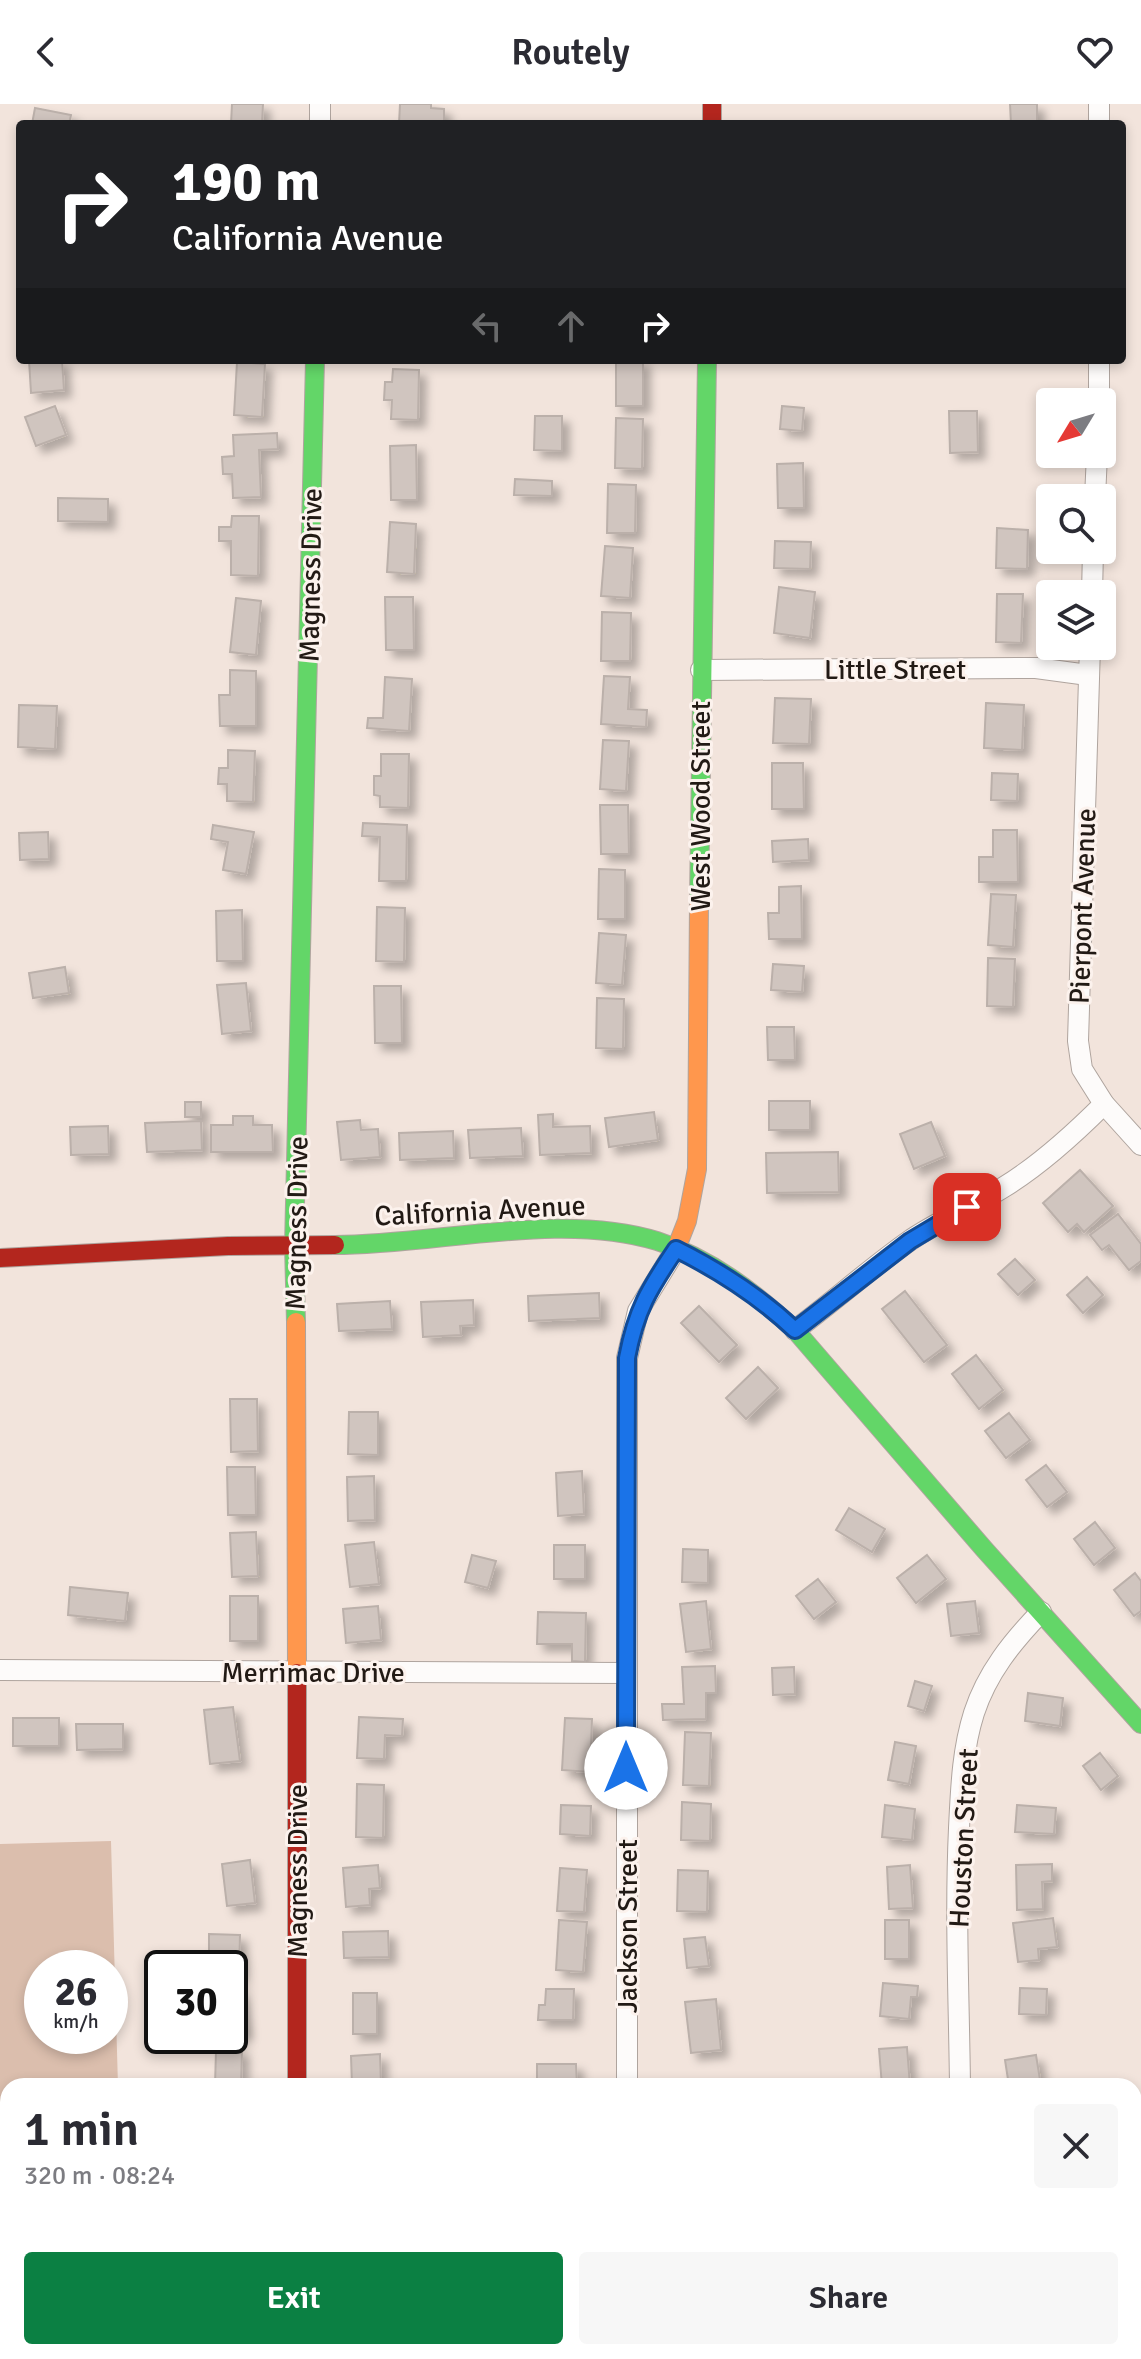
<!DOCTYPE html>
<html lang="en">
<head>
<meta charset="utf-8">
<style>
  body { margin:0; font-family:Signika,sans-serif; background:#f7f7f7; color:#2b2b33; height:100vh; display:flex; flex-direction:column; font-size:30px; white-space:nowrap }
  * { box-sizing:border-box; margin:0 }
  p { font-size:26px; color:#7c7c81 }
  .icon { flex:none; width:44px; height:44px; fill:none; stroke:currentColor; stroke-width:2; stroke-linecap:round; stroke-linejoin:round }
  .map { position:relative; flex:1; overflow:hidden }
  .side { position:absolute; left:0px; top:1974px; width:1142px; height:282px; display:flex; flex-direction:column; background:#fff; border-radius:24px 24px 0 0; box-shadow:0 4px 12px #0003 }
  .side>* { flex:none }
  .banner { position:absolute; left:16px; top:16px; width:1110px; height:244px; border-radius:8px; box-shadow:0 4px 12px #0003; background:#202124; color:#fff; overflow:hidden }
  .needle { width:52px; rotate:232deg }
  .fabs { position:absolute; left:1036px; top:284px; display:grid; gap:16px }
  .fabs a { display:grid; place-items:center; width:80px; height:80px; border-radius:8px; background:#fff; box-shadow:0 4px 12px #0003; font-size:40px }
  .speed { position:absolute; left:24px; top:1846px; display:flex; gap:16px; font-size:40px; font-weight:700; text-align:center }
  .speed>* { display:grid; place-content:center; width:104px; height:104px; border-radius:50%; background:#fff; box-shadow:0 4px 12px #0003; line-height:1 }
  .speed small { font-size:20px; font-weight:400 }
  .speed .limit { border:4px solid #111; border-radius:12px; background:#fff; color:#111 }
  .pin { position:absolute; display:grid; place-items:center; width:68px; height:68px; color:#fff; margin:-34px; border-radius:16px; box-shadow:0 4px 12px #0006 }
  .me { position:absolute; width:88px; margin:-44px; rotate:0deg; stroke-linejoin:round; filter:drop-shadow(0 0 6px #0008) }
  .turn { display:flex; align-items:center; gap:28px; height:168px; padding:0 24px; font-size:36px }
  .turn .icon { width:104px; height:104px; stroke-width:2.5 }
  .turn b { display:block; font-size:56px; line-height:68px }
  .lanes { display:flex; align-items:center; height:76px; padding:0 24px; background:#0003; justify-content:center; gap:40px; direction:ltr }
  .lanes .off { opacity:.35 }
  .round { display:grid; place-items:center; flex:none; width:84px; height:84px; border-radius:8px; background:#f7f7f7 }
  .overview { display:flex; align-items:center; justify-content:space-between; height:136px; padding:0 24px }
  h1 { font-size:48px; font-weight:600; line-height:60px }
  .cta { display:flex; gap:16px; margin-top:auto; padding:16px 24px }
  .cta a { flex:1; height:92px; border-radius:8px; background:#0b8043; color:#fff; font-size:32px; font-weight:600; line-height:92px; text-align:center }
  .cta a+a { background:#f7f7f7; color:#2b2b33 }
  header { display:flex; justify-content:space-between; align-items:center; height:104px; padding:0 24px; background:#fff; font-size:36px; font-weight:600 }
  .map>svg:first-child { display:block }
</style>
</head>
<body>
<header><svg class="icon" aria-label="back" viewBox="0 0 24 24"><path d="M15 5l-7 7 7 7"/></svg>Routely<svg class="icon" aria-label="heart" viewBox="0 0 24 24"><path d="M12 20l-8-8c-3-5 5-10 8-4 3-6 11-1 8 4z"/></svg></header>
<div class="map">
<svg width="1141" height="2255" viewBox="0 0 1141 2255">
  <defs>
    <filter id="shadow"><feDropShadow dx="7" dy="7" stdDeviation="4" flood-color="#0004"/></filter>
  </defs>
  <rect width="100%" height="100%" fill="#f2e4dc"/>
  <path fill="#dbbead" fill-rule="evenodd" d="M111,1737l7,245h-110v266h117l1,7h-126v-515zM42,1864h68v68h-68z"/>
  <g fill="#d0c5bf" stroke="#bbb0aa" stroke-width="2" filter="url(#shadow)">
    <path d="M232,0h31l-1,20h-31z"/>
    <path d="M400,0h31v4l13,1v15h-45z"/>
    <path d="M1010,0h27v20h-26z"/>
    <path d="M35,4l36,7 -2,9h-37z"/>
    <path d="M29,256h33l2,30 -33,3z"/>
    <rect x="616" y="256" width="27" height="46"/>
    <path d="M237,258l28,2 -3,53 -28,-2z"/>
    <path d="M393,265l26,1 -1,50 -27,-1 1,-19h-8l1,-18h7z"/>
    <path d="M55,302l11,29 -30,11 -11,-29z"/>
    <path d="M782,302l22,2 -2,23 -22,-2z"/>
    <path d="M949,307h28l1,41 -28,1z"/>
    <path d="M535,312h27v35l-28,-1z"/>
    <path d="M616,314l27,1 -1,50 -27,-1z"/>
    <path d="M277,329l1,16 -19,1 2,47 -28,1 -1,-24h-9l-1,-17 12,-1 -1,-21z"/>
    <path d="M416,341l1,55h-26l-1,-54z"/>
    <path d="M803,359l1,45h-26l-1,-44z"/>
    <path d="M515,375l37,2v15l-38,-1z"/>
    <path d="M608,380l28,1 -1,48h-28z"/>
    <path d="M58,394l50,1v23l-50,-1z"/>
    <path d="M232,412h27l-1,60 -27,-1v-34h-12v-14h12z"/>
    <path d="M390,418l26,2 -2,50 -27,-2z"/>
    <path d="M997,424l31,2 -1,39 -31,-1z"/>
    <path d="M775,437l36,1 -1,27 -36,-1z"/>
    <path d="M605,442l28,2 -3,50 -29,-2z"/>
    <path d="M779,483l36,5 -5,46 -36,-5z"/>
    <path d="M997,490h26l-2,49 -25,-1z"/>
    <path d="M385,493h28l1,53h-28z"/>
    <path d="M236,494l25,3 -5,54 -26,-3z"/>
    <path d="M602,508l29,1 -1,48h-29z"/>
    <path d="M230,566l26,1v55h-36l-1,-31h11z"/>
    <path d="M604,572l26,1 -2,32 19,1 -1,17 -45,-3z"/>
    <path d="M385,573l27,2 -3,52 -42,-3 1,-10h15z"/>
    <path d="M775,594l36,1 -2,45 -36,-1z"/>
    <path d="M986,599l38,2 -2,45 -38,-2z"/>
    <path d="M19,601l38,1 -2,43 -37,-2z"/>
    <path d="M603,636l26,1 -3,50 -26,-2z"/>
    <path d="M228,646l27,1 -2,51 -26,-1v-17h-9l1,-16h9z"/>
    <path d="M381,650h28l-1,54 -28,-1v-11l-6,-1v-19h7z"/>
    <path d="M772,659h31l1,46h-32z"/>
    <path d="M992,669l26,1 -1,27 -26,-1z"/>
    <path d="M600,701h28l1,49h-28z"/>
    <path d="M363,719l44,2 -1,56h-27l1,-44 -18,-1z"/>
    <path d="M213,721l41,7 -8,42 -23,-4 5,-28 -17,-3z"/>
    <path d="M993,726h24l1,52h-39v-25h14z"/>
    <path d="M48,728l1,27 -29,1 -1,-27z"/>
    <path d="M808,735l1,21 -36,2 -1,-21z"/>
    <path d="M599,765l26,1v49h-27z"/>
    <path d="M801,782l1,53h-33l-1,-26h11v-26z"/>
    <path d="M991,790l25,1 -3,52 -25,-2z"/>
    <path d="M377,803l28,1 -1,54 -28,-1z"/>
    <path d="M242,806l1,51h-26l-1,-50z"/>
    <path d="M599,829l27,2 -4,50 -26,-2z"/>
    <path d="M988,854l27,1 -2,48 -26,-1z"/>
    <path d="M773,860l31,2 -2,26 -31,-2z"/>
    <path d="M65,863l4,26 -36,5 -4,-25z"/>
    <path d="M246,879l5,48 -29,3 -5,-49z"/>
    <path d="M374,882h27l1,57h-27z"/>
    <path d="M597,894l27,1 -1,50 -27,-1z"/>
    <path d="M767,923h27l1,33h-27z"/>
    <rect x="769" y="997" width="41" height="29"/>
    <rect x="185" y="998" width="16" height="15"/>
    <path d="M654,1008l4,28 -49,7 -4,-29z"/>
    <path d="M553,1010v13l37,-1 1,27 -51,2 -2,-40z"/>
    <path d="M233,1012h20v9h19l1,27h-62v-27h22z"/>
    <path d="M360,1016l1,10 17,-1 2,28 -39,3 -4,-38z"/>
    <path d="M201,1017l1,29 -55,2 -2,-29z"/>
    <path d="M931,1018l14,34 -31,13 -14,-35z"/>
    <path d="M108,1022l1,28 -38,1 -1,-28z"/>
    <path d="M521,1024l2,28 -53,2 -2,-28z"/>
    <path d="M453,1027l1,27 -54,2 -1,-27z"/>
    <path d="M838,1048l1,40 -72,1 -1,-40z"/>
    <path d="M1080,1066l33,36 -29,26 -7,-8 -9,8 -25,-29z"/>
    <path d="M1118,1110l23,30v17l-12,9 -20,-25 -7,5 -12,-15z"/>
    <path d="M1015,1155l20,21 -17,15 -20,-21z"/>
    <path d="M1087,1173l16,18 -20,18 -16,-18z"/>
    <path d="M905,1187l42,54 -23,17 -42,-53z"/>
    <path d="M599,1189l1,25 -71,3 -1,-25z"/>
    <path d="M473,1196l1,25 -14,1 1,9 -38,2 -2,-35z"/>
    <path d="M390,1197l2,28 -53,2 -2,-27z"/>
    <path d="M699,1202l38,39 -18,17 -38,-39z"/>
    <path d="M976,1251l27,35 -24,19 -27,-35z"/>
    <path d="M758,1263l20,21 -32,31 -20,-21z"/>
    <path d="M230,1295h27l1,52 -27,1z"/>
    <path d="M349,1308h29v43l-30,-1z"/>
    <path d="M1009,1309l21,27 -24,18 -21,-27z"/>
    <path d="M1046,1361l21,27 -20,15 -21,-27z"/>
    <path d="M227,1363h28l1,48h-28z"/>
    <path d="M582,1367l2,43 -26,2 -2,-43z"/>
    <path d="M374,1372l1,44 -27,1 -1,-44z"/>
    <path d="M849,1404l36,21 -13,23 -36,-22z"/>
    <path d="M1095,1418l20,26 -21,17 -20,-26z"/>
    <path d="M256,1428l2,44 -26,1 -2,-44z"/>
    <path d="M374,1438l5,42 -29,3 -5,-42z"/>
    <rect x="554" y="1441" width="31" height="34"/>
    <path d="M683,1445l25,1v33l-26,-1z"/>
    <path d="M472,1451l24,6 -8,27 -23,-6z"/>
    <path d="M927,1451l19,24 -30,24 -19,-25z"/>
    <path d="M1135,1469l6,8v30l-7,5 -20,-26z"/>
    <path d="M818,1475l18,23 -22,17 -18,-23z"/>
    <path d="M70,1483l58,6 -3,28 -57,-6z"/>
    <rect x="230" y="1492" width="28" height="45"/>
    <path d="M706,1497l5,48 -25,3 -6,-48z"/>
    <path d="M975,1497l4,32 -28,3 -4,-32z"/>
    <path d="M378,1502l3,34 -35,3 -3,-34z"/>
    <path d="M538,1508l48,1 -1,49 -13,-1v-17h-35z"/>
    <path d="M715,1562l1,27h-10v26l-43,1 -1,-16h22l-2,-37z"/>
    <path d="M794,1563l1,27 -22,1 -1,-27z"/>
    <path d="M915,1577l17,5 -8,25 -16,-5z"/>
    <path d="M1028,1589l35,5 -3,28 -35,-5z"/>
    <path d="M233,1603l7,54 -30,3 -6,-54z"/>
    <path d="M359,1613l44,2 -1,17 -17,-1 -1,24 -27,-1z"/>
    <rect x="13" y="1614" width="46" height="28"/>
    <path d="M565,1614l27,1 -2,53 -28,-2z"/>
    <path d="M76,1620h47v25l-46,1z"/>
    <path d="M685,1628l26,1 -2,53 -26,-1z"/>
    <path d="M895,1638l21,4 -7,38 -21,-4z"/>
    <path d="M1100,1649l18,23 -17,14 -18,-24z"/>
    <path d="M357,1680l27,1 -1,53 -27,-1z"/>
    <path d="M682,1698l29,2 -1,37 -29,-1z"/>
    <path d="M561,1701l30,1 -1,30 -30,-2z"/>
    <path d="M885,1701l30,4 -3,31 -30,-3z"/>
    <path d="M1017,1701l39,3 -2,26 -39,-2z"/>
    <path d="M250,1756l5,43 -28,3 -5,-42z"/>
    <path d="M1052,1760v17l-10,1 1,27 -26,1 -1,-45z"/>
    <path d="M378,1761l2,23 -11,1 1,16 -24,2 -3,-39z"/>
    <path d="M910,1761l3,43 -24,1 -2,-42z"/>
    <path d="M560,1764l27,2 -3,42 -27,-1z"/>
    <path d="M678,1766l30,1 -1,41 -30,-1z"/>
    <path d="M1053,1814l4,29 -19,2 1,11 -21,2 -5,-39z"/>
    <path d="M559,1816l28,2 -4,50 -27,-2z"/>
    <rect x="885" y="1816" width="24" height="39"/>
    <path d="M388,1827l1,26 -45,1 -1,-26z"/>
    <path d="M209,1830l31,1 -1,38 -9,-1v-4h-13v-11h-8z"/>
    <path d="M705,1833l4,29 -22,2 -3,-29z"/>
    <path d="M883,1879l35,3 -1,11h-6l-2,22 -29,-3z"/>
    <path d="M1020,1884l27,1 -1,26 -27,-1z"/>
    <path d="M546,1885h28l-1,31h-35l1,-15h6z"/>
    <path d="M240,1887l5,41 -15,2v-42z"/>
    <rect x="353" y="1889" width="24" height="41"/>
    <path d="M716,1895l5,51 -30,3 -6,-51z"/>
    <path d="M907,1943l3,39h-28l-3,-37z"/>
    <path d="M216,1946h26l-1,36h-26z"/>
    <path d="M380,1950l1,32h-29l-1,-30z"/>
    <path d="M1036,1951l5,31h-32l-4,-26z"/>
    <path d="M537,1960h39l1,22h-40z"/>
    <path d="M351,2248h27v6l-27,-1z"/>
    <path d="M680,2248h28l1,6 -28,1z"/>
    <rect x="800" y="2248" width="22" height="7"/>
    <rect x="892" y="2248" width="23" height="7"/>
    <rect x="1019" y="2248" width="24" height="7"/>
  </g>
  <g fill="none" stroke-linecap="round" stroke-linejoin="round">
    <g stroke="#afa49e" stroke-width="22">
      <g id="street">
        <path d="M320,20v-20"/>
        <path d="M1099,20v-20"/>
        <path d="M1099,298v-42"/>
        <path d="M1095,394l2,-44"/>
        <path d="M1092,490l1,-44"/>
        <path d="M1090,542l-12,395 4,28 22,35 37,41"/>
        <path d="M701,566l335,-2 52,7"/>
        <path d="M795,1226c39,-29 77,-63 117,-91 30,-20 62,-33 92,-52 36,-22 70,-53 100,-83"/>
        <path d="M0,1566l626,3"/>
        <path d="M627,1982v-728l11,-47 38,-62"/>
        <path d="M960,1982c-1,-86 -5,-172 -1,-258 2,-39 3,-77 15,-115 13,-40 38,-71 67,-101"/>
        <path d="M0,2031l1,-1"/>
        <path d="M627,2248v7"/>
        <path d="M963,2248v7"/>
        <path d="M297,2255v-7"/>
      </g>
    </g>
    <g stroke="#afa49e" stroke-width="20">
      <g id="fast">
        <path d="M699,797l8,-541"/>
        <path d="M335,1141c101,0 226,-34 322,-4 53,17 98,52 138,89l189,219 157,175"/>
        <path d="M296,1218l-2,-76 21,-886"/>
      </g>
    </g>
    <g stroke="#afa49e" stroke-width="20">
      <g id="slow">
        <path d="M676,1145l11,-28 10,-52 2,-268"/>
        <path d="M296,1218l1,351"/>
      </g>
    </g>
    <g stroke="#afa49e" stroke-width="20">
      <g id="jam">
        <path d="M712,0v20"/>
        <path d="M0,1154l228,-12 107,-1"/>
        <path d="M297,1569v413"/>
      </g>
    </g>
    <use href="#street" stroke="#fdfbfa" stroke-width="20"/>
    <use href="#fast" stroke="#63d668" stroke-width="18"/>
    <use href="#slow" stroke="#ff974d" stroke-width="18"/>
    <use href="#jam" stroke="#b3261e" stroke-width="18"/>
  </g>
  <g fill="none" stroke-linecap="round" stroke-linejoin="round">
    <g stroke="#114b97" stroke-width="20">
      <path id="route" d="M626,1664l1,-410c9,-48 22,-69 49,-109 44,22 83,47 119,81l115,-89 57,-34"/>
    </g>
    <use href="#route" stroke="#1a73e8" stroke-width="14"/>
  </g>
  <g text-anchor="middle" stroke-width="6" stroke-linejoin="round" paint-order="stroke">
    <g font-size="28" fill="#221a15" stroke="#fcf2ed">
      <text transform="translate(310 471) rotate(-89)" y="10">Magness Drive</text>
      <text x="895" y="575">Little Street</text>
      <text transform="translate(700 702) rotate(-90)" y="10">West Wood Street</text>
      <text transform="translate(1082 802) rotate(-88)" y="10">Pierpont Avenue</text>
      <text transform="translate(480 1106) rotate(-3)" y="10">California Avenue</text>
      <text transform="translate(296 1119) rotate(-89)" y="10">Magness Drive</text>
      <text x="313" y="1578">Merrimac Drive</text>
      <text transform="translate(963 1734) rotate(-87)" y="10">Houston Street</text>
      <text transform="translate(297 1767) rotate(-90)" y="10">Magness Drive</text>
      <text transform="translate(627 1822) rotate(-90)" y="10">Jackson Street</text>
    </g>
  </g>
</svg>
<div class="fabs">
<a><svg class="needle" viewBox="-14 -14 28 28"><path d="M0-13l5 13h-10z" fill="#e53935"/><path d="M0 13l5-13h-10z" fill="#7c7c81"/></svg></a>
<a><svg class="icon" aria-label="search" viewBox="0 0 24 24"><circle cx="10" cy="10" r="6"/><path d="M15 15l6 6"/></svg></a>
<a><svg class="icon" aria-label="layers" viewBox="0 0 24 24"><path d="M12 4l9 5-9 5-9-5zM3 14l9 5 9-5"/></svg></a>
</div>
<div class="speed"><div>26<small>km/h</small></div><div class="limit">30</div></div>
<div class="pin" style="left:967px;top:1103px;background:#d93025"><svg class="icon" aria-label="arrive" viewBox="0 0 24 24"><path d="M6 21V4h12l-3 4 3 4H6"/></svg></div>
<svg class="me" style="left:626px;top:1664px" viewBox="-20 -20 40 40"><circle r="19" fill="#fff"/><path d="M0-13L10 11 0 6-10 11z" fill="#1a73e8"/></svg>
<div class="banner">
<div class="turn"><svg class="icon" aria-label="right" viewBox="0 0 24 24"><path d="M7 20v-9h11M14 6l5 5-5 5"/></svg><div><b>190 m</b>California Avenue</div></div>
<div class="lanes"><svg class="icon off" aria-label="left" viewBox="0 0 24 24"><path d="M17 20v-9H6M10 6l-5 5 5 5"/></svg><svg class="icon off" aria-label="ahead" viewBox="0 0 24 24"><path d="M12 20V5M6 11l6-6 6 6"/></svg><svg class="icon" aria-label="right" viewBox="0 0 24 24"><path d="M7 20v-9h11M14 6l5 5-5 5"/></svg></div>
</div>
<section class="side">
<div class="overview"><div><h1>1 min</h1><p>320 m · 08:24</p></div><a class="round"><svg class="icon" aria-label="close" viewBox="0 0 24 24"><path d="M6 6l12 12M18 6L6 18"/></svg></a></div>
<div class="cta"><a>Exit</a><a>Share</a></div>
</section>
</div>
</body>
</html>
